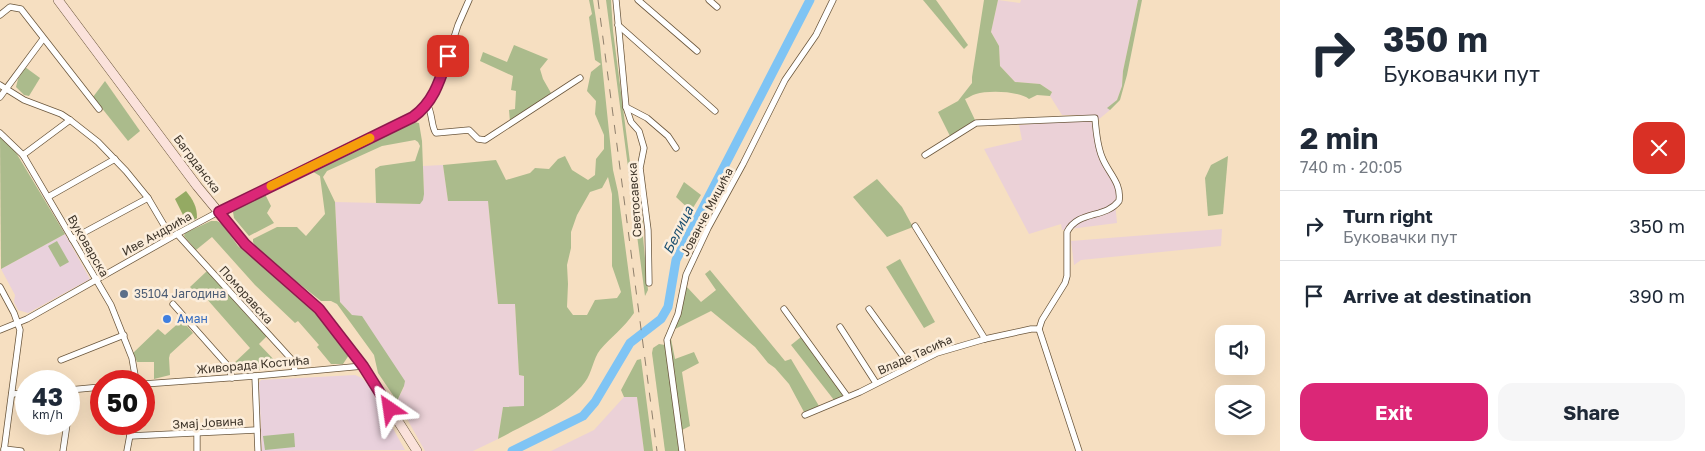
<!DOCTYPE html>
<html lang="en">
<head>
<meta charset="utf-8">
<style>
  body { margin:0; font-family:"Golos Text",sans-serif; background:#f6f6f7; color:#1f2937; height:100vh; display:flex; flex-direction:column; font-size:19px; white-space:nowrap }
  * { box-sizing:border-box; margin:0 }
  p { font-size:16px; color:#747a83 }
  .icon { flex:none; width:28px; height:28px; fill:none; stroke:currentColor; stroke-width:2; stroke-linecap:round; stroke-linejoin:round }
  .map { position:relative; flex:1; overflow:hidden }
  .side { display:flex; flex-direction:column; background:#fff; width:425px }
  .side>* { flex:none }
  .banner { background:#fff; color:#1f2937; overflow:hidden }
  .fabs { position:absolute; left:1215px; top:325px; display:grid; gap:10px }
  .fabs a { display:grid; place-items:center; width:50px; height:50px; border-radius:10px; background:#fff; box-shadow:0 5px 20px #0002; font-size:25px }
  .speed { position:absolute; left:15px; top:370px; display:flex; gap:10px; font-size:25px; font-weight:700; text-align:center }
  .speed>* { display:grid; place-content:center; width:65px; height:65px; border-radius:50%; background:#fff; box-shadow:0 5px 20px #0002; line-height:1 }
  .speed small { font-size:12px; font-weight:400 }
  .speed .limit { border:8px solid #d22; background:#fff; color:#111 }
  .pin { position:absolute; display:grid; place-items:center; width:42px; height:42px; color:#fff; margin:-21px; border-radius:10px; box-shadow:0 2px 8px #0006 }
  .me { position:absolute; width:55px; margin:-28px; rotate:328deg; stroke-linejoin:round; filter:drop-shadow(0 0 4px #0008) }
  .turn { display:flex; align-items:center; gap:18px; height:105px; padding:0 20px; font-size:22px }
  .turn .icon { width:65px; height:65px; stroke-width:2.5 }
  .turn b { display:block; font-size:35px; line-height:42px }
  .round { display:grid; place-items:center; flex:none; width:52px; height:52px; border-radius:15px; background:#f6f6f7 }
  .overview { display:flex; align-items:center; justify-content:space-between; height:85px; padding:0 20px }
  h1 { font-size:30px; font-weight:700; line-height:38px }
  .action { display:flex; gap:10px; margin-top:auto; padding:10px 20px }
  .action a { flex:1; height:58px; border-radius:15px; background:#db2777; color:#fff; font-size:20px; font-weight:700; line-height:58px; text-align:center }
  .action a+a { background:#f6f6f7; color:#1f2937 }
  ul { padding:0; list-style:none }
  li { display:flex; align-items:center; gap:15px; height:70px; padding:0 20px; border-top:1px solid #e0e1e3 }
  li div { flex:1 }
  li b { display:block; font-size:19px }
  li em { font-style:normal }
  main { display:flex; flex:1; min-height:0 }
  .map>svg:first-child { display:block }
</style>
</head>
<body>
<main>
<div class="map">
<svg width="1280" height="451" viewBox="0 0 1280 451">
  <rect width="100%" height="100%" fill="#f6dfc1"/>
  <g fill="#ebd1d7">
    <path d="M998,0l22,3 1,-3h117l-15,71 -1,15 -5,14 -9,8 2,2 -12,10 -2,-5h-34l-12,-19 2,-4 -12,-8 -25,-2 -15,-16 -1,-20 -8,-14z"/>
    <path d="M1091,120l8,39 17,29v10l-1,4 2,21 -55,7 -1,-6 -32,10 -45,-85 38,-9 -3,-15z"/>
    <path d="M443,165l5,36h40l10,103h17l4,71 6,1 -1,31h-21l-5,32 -25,12h-48l-28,-50 7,-14 -52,-72 -12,-13 -5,-100 85,2 4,-10 -1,-28z"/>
    <path d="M1222,229l-1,17 -140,14 -7,5 -3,-24z"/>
    <path d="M624,397h13l7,54h-93l43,-21z"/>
  </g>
  <g fill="#e9d1dc">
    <path d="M65,234l25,45 -62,34 -10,-3 -4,-8 1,-7 -14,-26z"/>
    <path d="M355,375l7,3 7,8 36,64 -143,1 -3,-68 2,-3z"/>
  </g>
  <g fill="#abbb8c" fill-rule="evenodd">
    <path d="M589,0h4l7,45 13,125 5,22 16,121c-10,15 -23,24 -34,37 -7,9 -8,23 -15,32 -21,27 -58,41 -87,57l5,-32 21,-1v-30l-5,-1 -4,-71h-17l-10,-103h-40l-5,-36 53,-5 10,20 24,-7 5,-5 14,1 9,-10 7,-3 7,14 16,10 7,-5 1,-16 8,-10v-14l-9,-21 1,-13 -9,-10 4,-19 10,-8 -6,-4 -6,-43 3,-3zM608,177l4,17v72l9,26 -4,6 -22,2 -8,15h-14l-6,-8 1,-23 -1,-19 4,-17v-16l6,-17 13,-23 12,-4z"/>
    <path d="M606,0h5l2,31 17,131h3l10,62v13l5,53 -3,6z"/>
    <path d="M923,0h13l32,45 -4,4z"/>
    <path d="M984,0h14l-7,32 8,14 1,20 15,16 25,2 12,8 -2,4 -13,-1 -8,4c-10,-8 -41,-9 -53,-5 -4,1 -8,4 -11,5l10,21 -25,16 -12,-24 20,-11 14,-18v-6z"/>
    <path d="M1138,0h4l-15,75 -7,25 -10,10 -3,-2 10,-8 5,-14 1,-15z"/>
    <path d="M514,45l34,14 -8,10 3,10 8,14 -41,29 -1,-12 6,-1 1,-18 -5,-1 2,-14 -33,-15 3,-9 24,10z"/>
    <path d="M453,53l14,4 -5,12v8l-14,-4z"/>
    <path d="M25,67l15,11 -11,18 -5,-1 -8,-8 2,-8z"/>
    <path d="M105,81l35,50 -12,10 -35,-44z"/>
    <path d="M413,122l6,1 3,18 2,53 -1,6 -3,4 -44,-1 -1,-34 5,-3 35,-5 5,-15 -2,-4 -3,-2 -33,6 -55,25 -4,6 12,25 5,100 12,13 10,1 43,65 -1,5 -7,15 -19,-28 -4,-18 -37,-51 -6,-3h-10l-62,-49 -6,-10v-3l24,-12h20l9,9 19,-22 -5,-38 -10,-6z"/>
    <path d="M0,136l15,15 50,83 -64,35z"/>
    <path d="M1228,156l-5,58 -15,2 -3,-38 6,-13z"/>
    <path d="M877,179l25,28 11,20 -26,10 -34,-40z"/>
    <path d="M684,182l17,13 -10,16 -15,-14z"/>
    <path d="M264,192l7,14 -4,7 7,10 -25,13 -15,-18 -1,-6 15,-11z"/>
    <path d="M211,221h6l5,3 16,22 78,64 32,43 1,2 -6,9h-12l-14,-17 2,-2 -21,-24 -3,2 -40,-38 -43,-48 -16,13 -12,-14 1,-3z"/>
    <path d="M57,241l12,21 -9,5 -12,-21z"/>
    <path d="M900,259l35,63 -11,6 -38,-61z"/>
    <path d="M710,270l75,91 6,-2 28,47 -15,6 -15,-28 -14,-16 -7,-5 -13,-16 -44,-36 -40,20v8l4,20 19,-7 5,11 -17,9 8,54 -8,4 -13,-88c5,-21 15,-33 17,-56l15,16 15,-12 -11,-16z"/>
    <path d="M207,271l60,65 -8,8 19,20 9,-5 4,3 1,5 -54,5 -6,-7 18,-17 -44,-50 -11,-6 -5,-5z"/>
    <path d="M182,320l11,13 -23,21 -1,4 1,17 -16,4v-17h-17l-4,-9 25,-24 7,6z"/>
    <path d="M801,337l41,56v3l-8,4 -43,-55z"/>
    <path d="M659,344l6,1 14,106h-14l-13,-98 1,-5z"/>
    <path d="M641,359l12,92h-9l-7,-54h-13l-3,-7 16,-30z"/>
    <path d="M294,433l1,14 -30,3 -2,-14z"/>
  </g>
  <path fill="#94aa63" d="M186,191c7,9 11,15 11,27l-9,7 -13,-26z"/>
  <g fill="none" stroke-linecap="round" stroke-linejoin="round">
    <path stroke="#7fc4f4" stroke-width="9" d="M512,451l71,-35 12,-14 35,-59 31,-24 7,-12 8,-47 134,-260"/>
    <g stroke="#6b573d" stroke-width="7">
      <g id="minor">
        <path d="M616,0l10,107 5,15 8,9 5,17 -4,20 8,62 1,53"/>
        <path d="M638,0l59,51"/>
        <path d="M709,0l8,7"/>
        <path d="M0,15l10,-8 11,2 78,100"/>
        <path d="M618,25l97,86"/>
        <path d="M0,85l24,15 37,14 9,6 28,22 28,29 22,27 23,39"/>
        <path d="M0,97l43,-58"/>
        <path d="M427,104c6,10 4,23 9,29l33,-3 9,9 7,1 95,-62"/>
        <path d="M626,107l21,11 21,18 8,12"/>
        <path d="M0,133l23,22 88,150 21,53 4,23"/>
        <path d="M23,155l47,-35"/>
        <path d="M925,155l51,-32 119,-5c1,13 2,27 7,39 6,16 20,26 17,44 -14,18 -41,9 -52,31v44l-2,7 -23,37 -3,9 40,122"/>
        <path d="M48,197l67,-38"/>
        <path d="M915,226l70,113"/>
        <path d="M177,234l117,128 1,10"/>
        <path d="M72,239l76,-41"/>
        <path d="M0,287l14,26 6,17 -16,121"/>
        <path d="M173,304l56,63 3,11"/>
        <path d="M784,309l63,87"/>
        <path d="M869,309l41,57"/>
        <path d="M840,327l36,56"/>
        <path d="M0,330l27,-11 150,-85 54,-29 169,-81 22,-13 12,-17 4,-7 20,-62 11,-25"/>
        <path d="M61,360l63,-25"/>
        <path d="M255,376l3,75"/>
        <path d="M144,384l111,-8 108,-10"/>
        <path d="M69,390l32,-3"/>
        <path d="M12,394l14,-1"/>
        <path d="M69,409l2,-19"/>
        <path d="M805,415l55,-23 77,-39 48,-14 46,-10h8"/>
        <path d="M197,434v17"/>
        <path d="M130,436l127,-6"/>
        <path d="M4,449l17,2"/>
        <path d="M63,451l4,-27"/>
        <path d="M127,451l5,-27"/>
        <path d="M682,451l-15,-111 11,-26 8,-39 22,-47 35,-64 42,-84 31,-45 17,-35"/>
      </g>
    </g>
    <g stroke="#6b573d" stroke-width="10">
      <path id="secondary" d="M58,0l139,186 48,58 74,65 44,57 54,85"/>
    </g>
    <use href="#minor" stroke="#fff" stroke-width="5.5"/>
    <use href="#secondary" stroke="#fbe2db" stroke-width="9"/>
    <path stroke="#8e7f6c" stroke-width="1" stroke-dasharray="9 9" stroke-linecap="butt" d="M598,0l59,451"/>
  </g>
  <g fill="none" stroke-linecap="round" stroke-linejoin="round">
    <g stroke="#8e194d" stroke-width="12">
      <path id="route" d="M390,409l-27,-43 -44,-57 -74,-65 -26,-32 194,-95c21,-15 27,-37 35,-61"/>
    </g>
    <use href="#route" stroke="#db2777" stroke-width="9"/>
    <path stroke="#f59e0b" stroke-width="9" d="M271,186l99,-48"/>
  </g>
  <circle fill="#5c6f8a" stroke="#fceedc" stroke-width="2" cx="124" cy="294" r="5"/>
  <circle fill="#3f7fe0" stroke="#fceedc" stroke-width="2" cx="167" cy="319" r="5"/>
  <g text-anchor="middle" stroke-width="5" stroke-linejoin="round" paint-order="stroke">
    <g font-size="12" fill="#3e352a" stroke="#fceedc">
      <text transform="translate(197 164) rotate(53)" y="4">Багрданска</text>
      <text transform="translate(635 200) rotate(-94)" y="4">Светосавска</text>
      <text transform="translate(707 212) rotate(-62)" y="4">Јованче Мицића</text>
      <text transform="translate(157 234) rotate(-29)" y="4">Иве Андрића</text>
      <text transform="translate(88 246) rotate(60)" y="4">Вуковарска</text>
      <text transform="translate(246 295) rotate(48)" y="4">Поморавска</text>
      <text transform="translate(915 355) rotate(-24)" y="4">Владе Тасића</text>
      <text transform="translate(253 365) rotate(-5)" y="4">Живорада Костића</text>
      <text transform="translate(208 423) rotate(-3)" y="4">Змај Јовина</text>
    </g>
    <g font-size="12" fill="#4e5e75" stroke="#fceedc" text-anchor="start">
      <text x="134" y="298">35104 Јагодина</text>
    </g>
    <g font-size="12" fill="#366cbe" stroke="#fceedc" text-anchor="start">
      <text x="177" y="323">Аман</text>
    </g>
    <g font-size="14" font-style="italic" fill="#1d5172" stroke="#fceedc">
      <text transform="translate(678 230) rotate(-64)" y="5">Белица</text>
    </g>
  </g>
</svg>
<div class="fabs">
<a><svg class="icon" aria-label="sound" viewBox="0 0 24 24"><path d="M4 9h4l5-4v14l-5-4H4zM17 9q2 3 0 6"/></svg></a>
<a><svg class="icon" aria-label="layers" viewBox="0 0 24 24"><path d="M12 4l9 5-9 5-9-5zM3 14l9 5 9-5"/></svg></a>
</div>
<div class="speed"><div>43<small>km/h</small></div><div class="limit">50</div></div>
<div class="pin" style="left:448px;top:56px;background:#d93025"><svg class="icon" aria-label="arrive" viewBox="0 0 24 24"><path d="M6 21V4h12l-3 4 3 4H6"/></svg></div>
<svg class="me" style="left:390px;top:409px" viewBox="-20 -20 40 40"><path d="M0-17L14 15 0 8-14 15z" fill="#db2777" stroke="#fff" stroke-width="4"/></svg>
</div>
<section class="side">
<div class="banner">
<div class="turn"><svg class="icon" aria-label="right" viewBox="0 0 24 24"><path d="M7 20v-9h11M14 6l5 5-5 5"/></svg><div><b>350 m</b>Буковачки пут</div></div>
</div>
<div class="overview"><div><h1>2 min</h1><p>740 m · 20:05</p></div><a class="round" style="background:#d93025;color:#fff"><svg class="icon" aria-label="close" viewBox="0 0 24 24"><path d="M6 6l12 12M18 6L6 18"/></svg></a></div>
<ul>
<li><svg class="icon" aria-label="right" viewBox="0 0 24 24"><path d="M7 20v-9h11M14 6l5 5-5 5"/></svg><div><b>Turn right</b><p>Буковачки пут</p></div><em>350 m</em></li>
<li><svg class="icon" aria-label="arrive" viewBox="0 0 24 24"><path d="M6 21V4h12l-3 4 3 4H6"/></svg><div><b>Arrive at destination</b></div><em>390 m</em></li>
</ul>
<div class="action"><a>Exit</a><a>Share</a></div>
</section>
</main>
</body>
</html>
